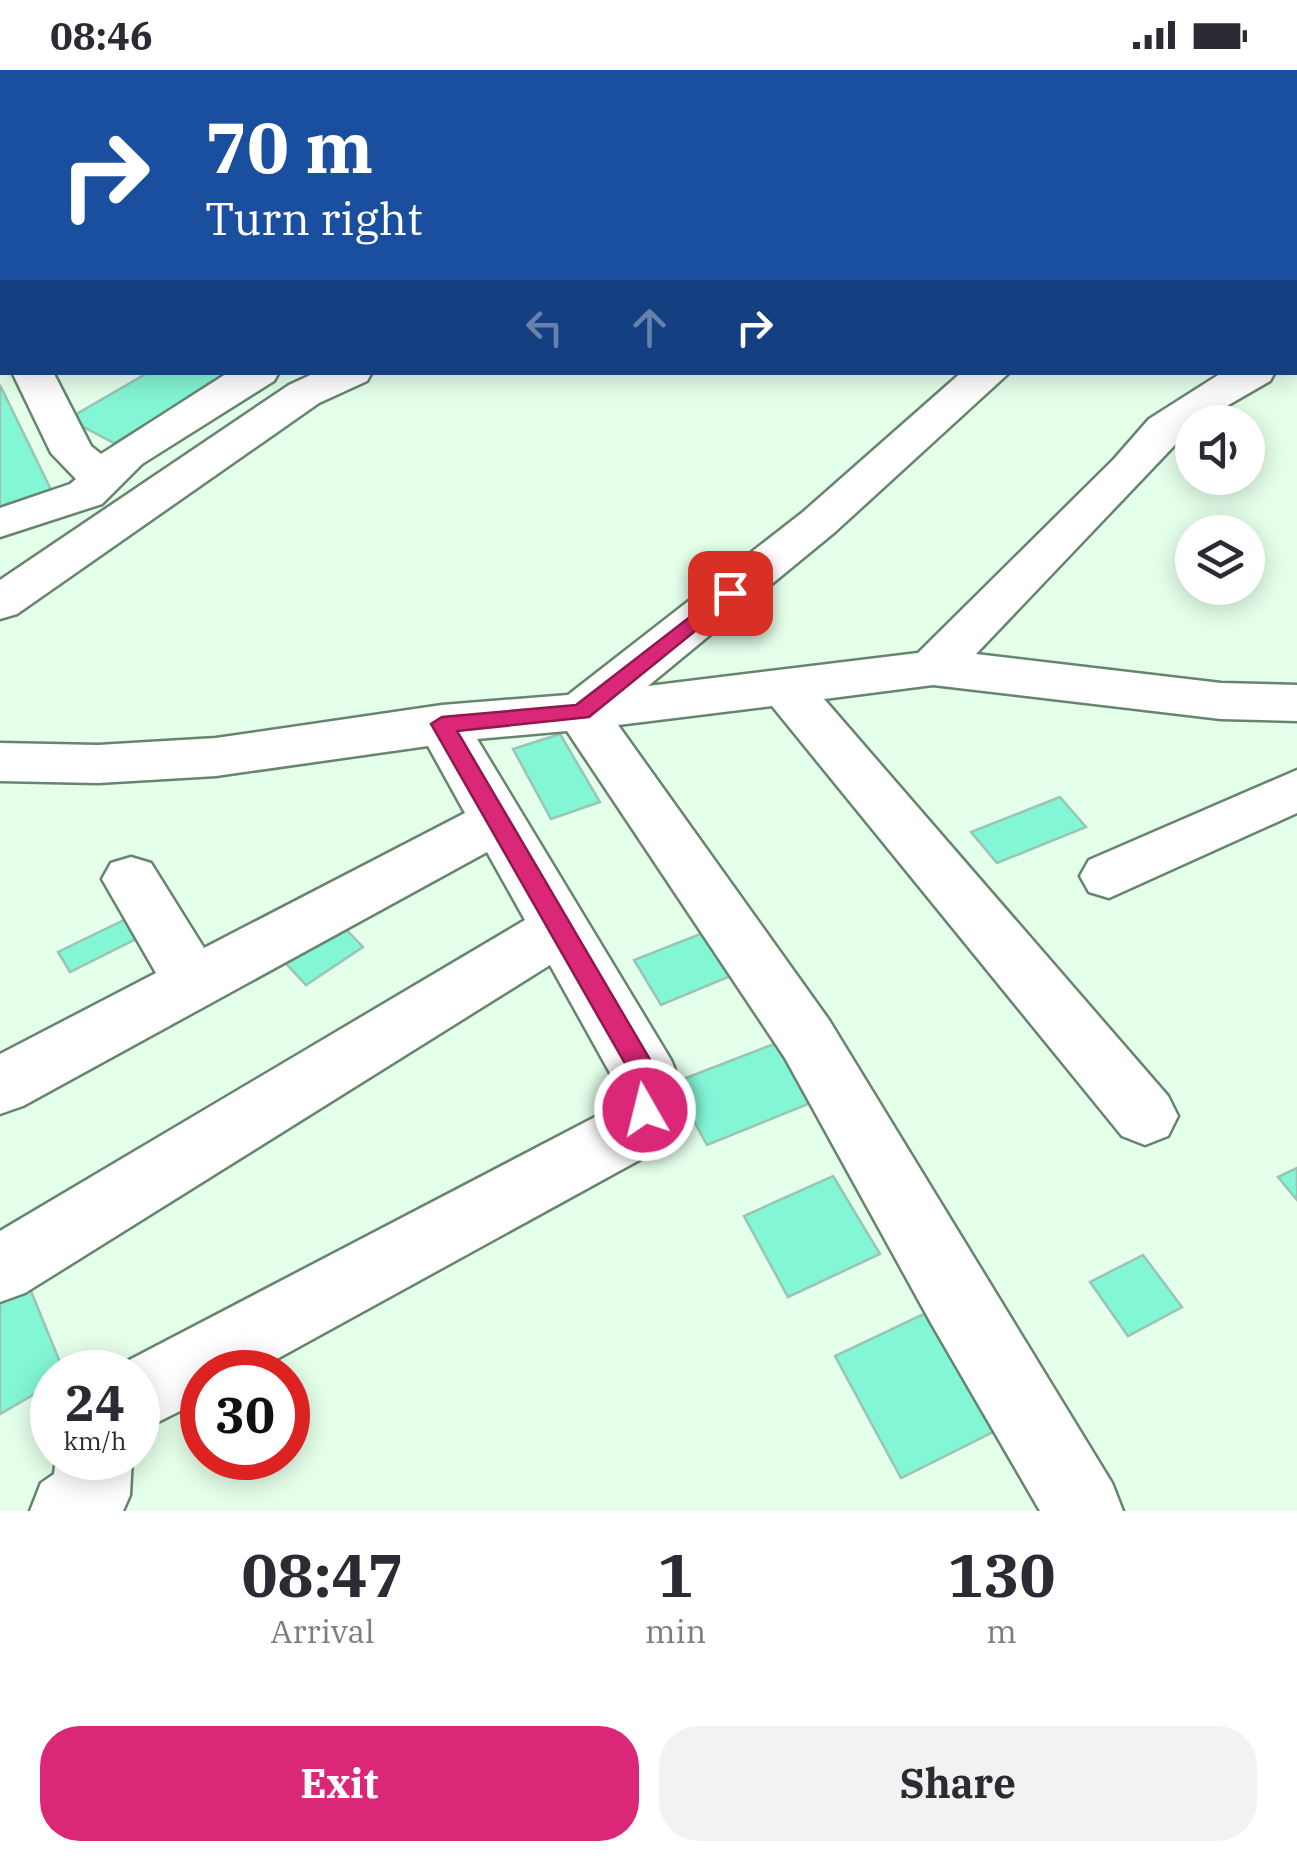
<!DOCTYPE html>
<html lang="en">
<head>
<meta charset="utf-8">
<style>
  body { margin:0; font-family:"IBM Plex Serif",serif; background:#f2f2f3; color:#2b2b33; height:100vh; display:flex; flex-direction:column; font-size:38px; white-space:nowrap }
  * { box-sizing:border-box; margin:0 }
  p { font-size:32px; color:#7c7c81 }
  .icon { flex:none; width:55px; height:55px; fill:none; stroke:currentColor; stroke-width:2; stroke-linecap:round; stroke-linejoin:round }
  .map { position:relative; height:1441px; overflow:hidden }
  .details { display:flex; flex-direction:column; background:#fff; flex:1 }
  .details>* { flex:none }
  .banner { position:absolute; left:0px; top:0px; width:1298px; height:305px; box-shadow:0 5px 25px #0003; background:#1a4fa0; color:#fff; overflow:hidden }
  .controls { position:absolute; left:1175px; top:335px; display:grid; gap:20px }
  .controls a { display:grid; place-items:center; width:90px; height:90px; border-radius:50%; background:#fff; box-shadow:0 5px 25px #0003; font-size:50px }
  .speed { position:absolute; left:30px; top:1280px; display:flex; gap:20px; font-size:50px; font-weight:700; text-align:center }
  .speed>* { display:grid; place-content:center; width:130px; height:130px; border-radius:50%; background:#fff; box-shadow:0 5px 25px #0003; line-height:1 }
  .speed small { font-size:25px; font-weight:400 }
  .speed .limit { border:15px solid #d22; background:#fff; color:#111 }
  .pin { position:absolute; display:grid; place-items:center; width:85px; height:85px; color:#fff; margin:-42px; border-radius:20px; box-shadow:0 5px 15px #0006 }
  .me { position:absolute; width:110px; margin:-55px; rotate:352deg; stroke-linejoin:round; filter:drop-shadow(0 0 8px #0008) }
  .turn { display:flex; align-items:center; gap:35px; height:210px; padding:0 40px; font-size:45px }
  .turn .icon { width:130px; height:130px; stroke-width:2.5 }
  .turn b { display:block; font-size:70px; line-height:85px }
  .lanes { display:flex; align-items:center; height:95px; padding:0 40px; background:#0003; justify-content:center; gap:50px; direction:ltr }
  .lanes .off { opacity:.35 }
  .eta { display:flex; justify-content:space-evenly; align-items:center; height:170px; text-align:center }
  .eta b { font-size:60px; font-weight:700; line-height:70px }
  .button { display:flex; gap:20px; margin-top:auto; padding:20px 40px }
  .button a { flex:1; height:115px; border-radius:40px; background:#db2777; color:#fff; font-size:40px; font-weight:700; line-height:115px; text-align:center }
  .button a+a { background:#f2f2f3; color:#2b2b33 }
  .status { display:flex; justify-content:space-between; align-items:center; height:70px; padding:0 50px; background:#fff; direction:ltr }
  .status svg { height:28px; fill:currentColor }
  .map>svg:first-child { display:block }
</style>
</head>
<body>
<div class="status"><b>08:46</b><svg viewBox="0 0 49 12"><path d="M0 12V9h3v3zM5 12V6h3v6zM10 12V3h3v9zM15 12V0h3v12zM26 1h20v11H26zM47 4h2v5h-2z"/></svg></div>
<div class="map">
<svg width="1297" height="1441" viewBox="0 0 1297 1441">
  <rect width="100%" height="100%" fill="#e4ffea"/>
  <g fill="#83f6d6" stroke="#99c4b6" stroke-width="2.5">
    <path d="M149,302h84l-119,71 -46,-24z"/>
    <path d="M0,315l55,113 -55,16z"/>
    <path d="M560,664l40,68 -49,17 -38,-70z"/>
    <path d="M1060,727l26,30 -89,36 -26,-31z"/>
    <path d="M130,847l12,19 -72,36 -12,-20z"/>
    <path d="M337,850l26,27 -57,38 -27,-29z"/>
    <path d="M718,857l27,43 -84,35 -27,-45z"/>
    <path d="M782,971l36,59 -111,45 -34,-62z"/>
    <path d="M1297,1098v32l-19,-23z"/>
    <path d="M833,1106l47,78 -92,43 -44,-81z"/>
    <path d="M1143,1185l39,52 -54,29 -38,-54z"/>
    <path d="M24,1204l40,98h-12v12l-52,30v-127z"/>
    <path d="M934,1239l71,117 -104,52 -66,-122z"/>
  </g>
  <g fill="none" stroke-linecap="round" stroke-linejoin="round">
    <g stroke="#67856e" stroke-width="5">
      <g id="minor">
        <rect x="0" y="133" width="2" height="22"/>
        <rect x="0" y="222" width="2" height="24"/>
        <path d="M1295,268h2l-2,25z"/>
        <path d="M12,302h41l38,74 10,8 128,-82h50l-5,9 -132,83 -40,40 -102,33v-29l70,-24 6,-5 -25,-26z"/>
        <path d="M317,302h55l-5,9 -48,22 -302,211 -17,5v-39l289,-195z"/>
        <path d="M962,302h48l-175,160 -187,154 270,-33 196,-194 35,-40 74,-47h52l-5,9 -71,41h-7v5l-216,227 245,29 76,2v36l-76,-2 -288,-34 -109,14 344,397 10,20 -10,20 -23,9 -23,-9 -350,-430 -154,19 211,295 283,463 11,28h-83l-109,-188 -146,-265 -218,-327 -90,8 194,321c19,41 0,67 -28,98l-390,214h-51v28l-64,32v-60h-28l2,-3 485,-253 17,-18 1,-16 -65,-117 -525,328 -25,9v-71l525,-311 -38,-68 -464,254 -23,8v-60l156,-81 -54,-94 9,-16 20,-6 20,6 53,85 261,-135 -37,-67 -212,30 -118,7 -98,-2v-38l98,2 118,-7 226,-33 126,-10 235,-183z"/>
        <path d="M1297,700v43l-188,85 -20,-6 -9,-16 9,-16z"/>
        <path d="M56,1388h76l-2,37 -7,16h-93l11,-28 13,-9z"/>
      </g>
    </g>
    <use href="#minor" fill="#fff" fill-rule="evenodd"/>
  </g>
  <path fill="#db2777" stroke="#8e194d" stroke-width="2.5" d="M730,516l10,7 -3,4 -148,120 -132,14 205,349 -7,39 -10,3 -9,-3 -4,-9 3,-29 -204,-357 11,-7 134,-12z"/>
</svg>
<div class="controls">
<a><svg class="icon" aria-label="sound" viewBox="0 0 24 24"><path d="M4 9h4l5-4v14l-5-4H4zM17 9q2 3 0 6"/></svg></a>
<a><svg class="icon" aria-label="layers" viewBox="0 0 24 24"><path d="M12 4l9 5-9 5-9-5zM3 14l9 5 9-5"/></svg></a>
</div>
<div class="speed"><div>24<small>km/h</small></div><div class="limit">30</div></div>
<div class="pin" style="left:730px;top:523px;background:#d93025"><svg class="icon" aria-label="arrive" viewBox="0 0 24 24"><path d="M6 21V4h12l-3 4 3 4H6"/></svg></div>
<svg class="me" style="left:645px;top:1040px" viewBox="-20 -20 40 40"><circle r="17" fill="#db2777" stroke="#fff" stroke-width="3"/><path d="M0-11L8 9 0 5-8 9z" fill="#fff"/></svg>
<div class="banner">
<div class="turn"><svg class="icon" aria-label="right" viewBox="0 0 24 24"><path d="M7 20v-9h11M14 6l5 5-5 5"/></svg><div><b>70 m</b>Turn right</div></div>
<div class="lanes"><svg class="icon off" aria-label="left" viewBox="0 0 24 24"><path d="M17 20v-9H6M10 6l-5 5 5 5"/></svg><svg class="icon off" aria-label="ahead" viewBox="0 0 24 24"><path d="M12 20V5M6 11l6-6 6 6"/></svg><svg class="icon" aria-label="right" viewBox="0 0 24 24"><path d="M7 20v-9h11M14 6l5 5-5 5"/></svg></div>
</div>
</div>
<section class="details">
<div class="eta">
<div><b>08:47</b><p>Arrival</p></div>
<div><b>1</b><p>min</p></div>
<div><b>130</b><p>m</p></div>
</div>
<div class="button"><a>Exit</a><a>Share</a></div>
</section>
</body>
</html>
